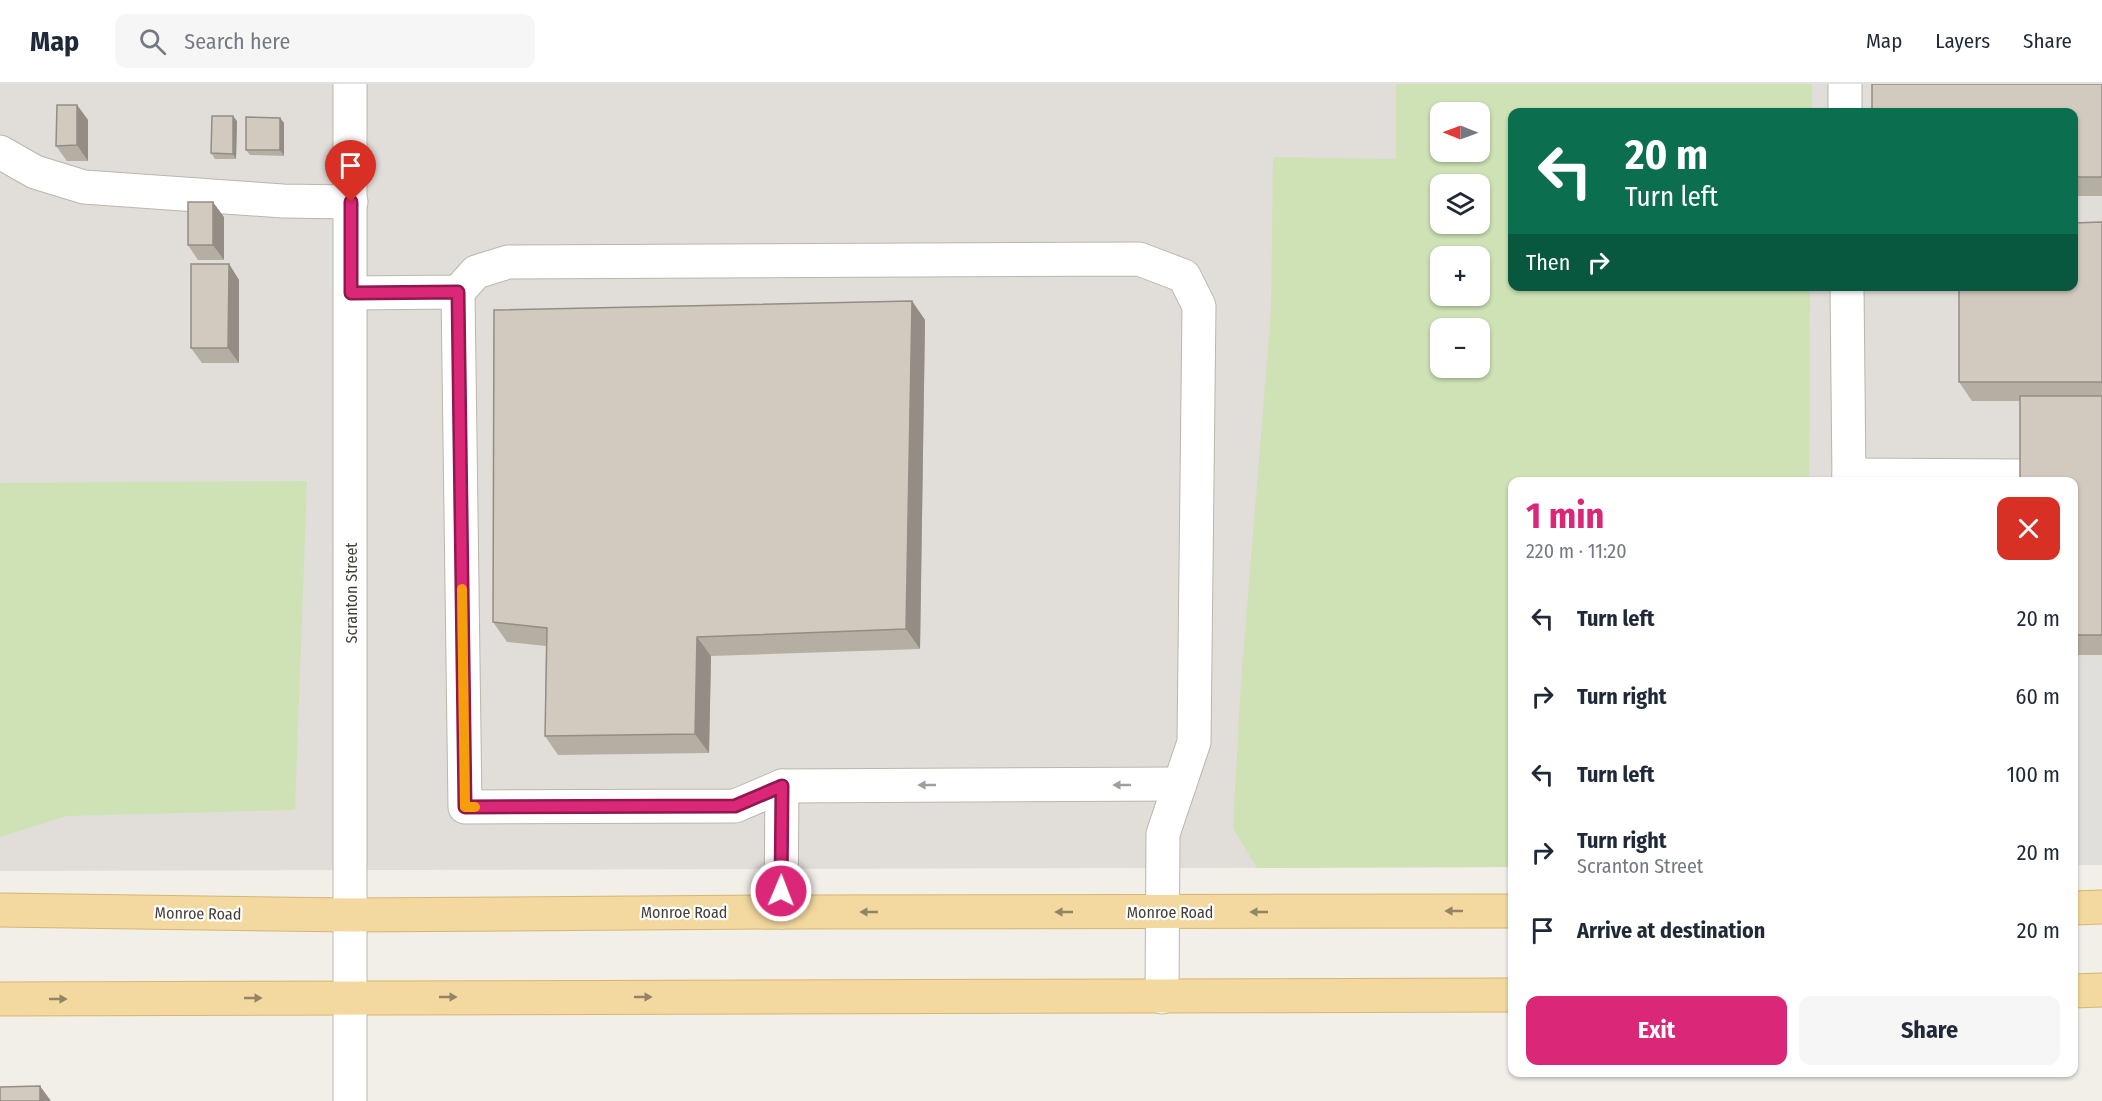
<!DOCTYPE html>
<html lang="en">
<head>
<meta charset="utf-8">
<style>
  body { margin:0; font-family:"Fira Sans Condensed",sans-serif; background:#f6f6f7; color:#1f2937; height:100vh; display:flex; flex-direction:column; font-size:22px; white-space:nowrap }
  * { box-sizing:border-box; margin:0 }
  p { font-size:20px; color:#747a83 }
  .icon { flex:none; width:33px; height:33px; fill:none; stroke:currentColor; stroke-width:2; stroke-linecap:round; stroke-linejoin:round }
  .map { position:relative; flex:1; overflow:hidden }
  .sheet { position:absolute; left:1508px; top:393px; width:570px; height:600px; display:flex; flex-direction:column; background:#fff; border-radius:12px; box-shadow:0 2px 4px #0004 }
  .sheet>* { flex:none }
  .top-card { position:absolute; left:1508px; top:24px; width:570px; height:183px; border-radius:12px; box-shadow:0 2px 4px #0004; background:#0b6e4f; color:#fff; overflow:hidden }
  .needle { width:39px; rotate:271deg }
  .fabs { position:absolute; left:1430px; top:18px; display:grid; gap:12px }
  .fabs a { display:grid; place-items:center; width:60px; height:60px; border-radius:12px; background:#fff; box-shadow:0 2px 4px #0004; font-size:30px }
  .pin { position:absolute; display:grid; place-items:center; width:51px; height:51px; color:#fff; margin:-62px -26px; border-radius:50% 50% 50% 0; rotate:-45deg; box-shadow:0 0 6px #0007 }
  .pin .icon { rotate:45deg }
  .me { position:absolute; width:66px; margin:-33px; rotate:1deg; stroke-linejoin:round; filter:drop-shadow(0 0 4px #0008) }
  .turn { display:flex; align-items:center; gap:21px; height:126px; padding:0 18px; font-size:27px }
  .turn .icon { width:78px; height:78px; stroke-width:2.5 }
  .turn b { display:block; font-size:42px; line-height:51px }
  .then { display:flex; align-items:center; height:57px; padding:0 18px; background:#0003; gap:12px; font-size:22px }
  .round { display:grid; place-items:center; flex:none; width:63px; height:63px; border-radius:12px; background:#f6f6f7 }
  .headline { display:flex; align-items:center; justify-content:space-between; height:102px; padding:0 18px }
  h1 { font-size:36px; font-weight:700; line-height:45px; color:#db2777 }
  .button { display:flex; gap:12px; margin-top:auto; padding:12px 18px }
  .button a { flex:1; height:69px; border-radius:12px; background:#db2777; color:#fff; font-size:24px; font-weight:700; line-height:69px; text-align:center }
  .button a+a { background:#f6f6f7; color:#1f2937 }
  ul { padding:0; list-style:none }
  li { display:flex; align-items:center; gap:18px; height:78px; padding:0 18px }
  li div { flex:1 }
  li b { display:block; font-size:22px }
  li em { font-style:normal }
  header { display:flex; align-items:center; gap:36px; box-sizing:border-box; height:84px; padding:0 30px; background:#fff; border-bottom:2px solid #e0e1e3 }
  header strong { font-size:28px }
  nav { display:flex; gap:33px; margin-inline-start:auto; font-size:21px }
  .search { width:420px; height:54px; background:#f6f6f7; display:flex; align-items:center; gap:15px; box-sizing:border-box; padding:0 21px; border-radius:12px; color:#747a83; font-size:22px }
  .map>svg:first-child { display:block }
</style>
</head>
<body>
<header>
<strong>Map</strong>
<div class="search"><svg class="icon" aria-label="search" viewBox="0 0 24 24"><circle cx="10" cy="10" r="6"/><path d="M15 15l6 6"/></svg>Search here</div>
<nav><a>Map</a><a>Layers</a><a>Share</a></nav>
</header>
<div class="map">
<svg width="2102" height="1017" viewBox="0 0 2102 1017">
  <rect width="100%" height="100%" fill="#f2eee8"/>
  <path fill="#e1ddd9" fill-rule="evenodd" d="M0,0h2102v781h-29v-383h-561v385l-1512,4zM1440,28h39v40h-39zM1512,28h561v174h-561zM1440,100h39v40h-39zM1440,172h39v40h-39zM1440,244h39v40h-39z"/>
  <g fill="#cee2b5" fill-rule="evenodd">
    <path d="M1396,0h416v28h-300v174l298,1 -1,194 -297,1v385l-255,1 -24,-40 8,-147 30,-369 2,-155 123,2zM1440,28h39v40h-39zM1440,100h39v40h-39zM1440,172h39v40h-39zM1440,244h39v40h-39z"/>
    <path d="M307,397l-12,329 -229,6 -66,21v-354z"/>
  </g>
  <rect fill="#e0dfdc" x="2073" y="579" width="29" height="202"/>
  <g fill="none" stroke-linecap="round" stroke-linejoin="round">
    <g stroke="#bcb6ab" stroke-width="35">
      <g id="minor">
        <path d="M350,0v1017"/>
        <path d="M1845,0v28"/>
        <path d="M0,68l35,20 49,15 199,14 68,1"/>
        <path d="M1847,202l2,196"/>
        <path d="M458,208l7,515 270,-1 47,-20 398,-2"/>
        <path d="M351,209l107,-1 18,-20 32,-10 631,-3 45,17 15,30 -5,436 -31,92 -1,163"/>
        <path d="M1849,391l178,1"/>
        <path d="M781,828l1,-126"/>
      </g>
    </g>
    <g stroke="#d6b671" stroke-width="35">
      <g id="major">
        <path d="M2073,824l29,-1"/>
        <path d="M0,826l350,5 431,-3 731,-1"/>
        <path d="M2073,907l29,-1"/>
        <path d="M0,915l1512,-4"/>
      </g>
    </g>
    <use href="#minor" stroke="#fff" stroke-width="33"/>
    <use href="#major" stroke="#f3d99f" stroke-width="33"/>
  </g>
  <g fill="#b5aea3">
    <path d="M2102,0v112h-29v-84z"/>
    <path d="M77,21l11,15v41h-21l-11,-15z"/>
    <path d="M280,34l4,5v33l-34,-1 -4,-5z"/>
    <path d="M237,37l-1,38h-21l-4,-6z"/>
    <path d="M224,133v43h-26l-10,-15z"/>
    <path d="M2102,138v433h-29v-173l-53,-81h-48l-13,-19z"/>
    <path d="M229,180l10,16v83h-37l-11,-15z"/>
    <path d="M912,217l13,19 -5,329 -209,7 -2,97 -151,2 -13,-19 1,-90 -39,-4 -14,-20z"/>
  </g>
  <g fill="#938d85">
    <path d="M77,21l11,15v41l-11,-16z"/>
    <path d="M233,32l4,5 -1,38 -3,-5z"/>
    <path d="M280,34l4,5v33l-4,-6z"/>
    <path d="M213,118l11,15v43l-11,-15z"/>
    <path d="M229,180l10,16v83l-11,-15z"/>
    <path d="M912,217l13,19 -5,329 -14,-20z"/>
    <path d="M697,553l14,19 -2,97 -14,-19z"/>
    <path d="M40,1002l11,15h-11z"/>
  </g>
  <g fill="#d2cabe" stroke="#938d85" stroke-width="1.5">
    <path d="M1872,0h230v93h-29v-65h-201z"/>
    <path d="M57,21h20v40l-21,1z"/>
    <path d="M212,32h21v38l-22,-1z"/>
    <path d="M246,33l34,1v32h-34z"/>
    <rect x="188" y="118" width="25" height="43"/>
    <path d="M2102,138v160h-143v-96h114v-63z"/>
    <path d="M191,180h38l-1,84h-37z"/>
    <path d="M912,217l-6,328 -209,8 -2,97 -150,2 2,-108 -54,-6 1,-312z"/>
    <path d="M2020,312h82v239h-29v-153h-53z"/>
    <path d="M40,1002v15h-40v-14z"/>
  </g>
  <defs><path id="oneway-solid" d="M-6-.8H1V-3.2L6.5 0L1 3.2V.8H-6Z" transform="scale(1.5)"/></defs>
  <g fill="#a29f9b">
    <use href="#oneway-solid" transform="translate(927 701) rotate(180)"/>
    <use href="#oneway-solid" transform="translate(1122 701) rotate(180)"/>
  </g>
  <g fill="#938466">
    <use href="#oneway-solid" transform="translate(1454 827) rotate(180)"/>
    <use href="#oneway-solid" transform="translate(869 828) rotate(-180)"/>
    <use href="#oneway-solid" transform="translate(1064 828) rotate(-180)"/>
    <use href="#oneway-solid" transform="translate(1259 828) rotate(180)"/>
    <use href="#oneway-solid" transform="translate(448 913)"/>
    <use href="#oneway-solid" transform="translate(643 913)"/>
    <use href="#oneway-solid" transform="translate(253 914)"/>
    <use href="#oneway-solid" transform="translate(58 915)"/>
  </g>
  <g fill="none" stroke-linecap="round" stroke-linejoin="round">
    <g stroke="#8e194d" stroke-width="15">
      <path id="route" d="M351,118v91l107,-1 7,515 270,-1 47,-20 -1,105"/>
    </g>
    <use href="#route" stroke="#db2777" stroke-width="10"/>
    <path stroke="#f59e0b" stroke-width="10" d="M462,505l3,218h10"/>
  </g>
  <g text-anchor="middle" stroke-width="4.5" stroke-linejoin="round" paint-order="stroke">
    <g font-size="16" fill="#443f37" stroke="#fff">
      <text transform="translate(351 509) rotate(-90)" y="6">Scranton Street</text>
      <text x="684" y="834">Monroe Road</text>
      <text x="1170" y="834">Monroe Road</text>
      <text transform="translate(198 829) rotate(1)" y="6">Monroe Road</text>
    </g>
  </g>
</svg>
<div class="fabs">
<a><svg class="needle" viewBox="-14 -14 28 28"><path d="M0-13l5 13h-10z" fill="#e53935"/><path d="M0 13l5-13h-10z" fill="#747a83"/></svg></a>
<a><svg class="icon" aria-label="layers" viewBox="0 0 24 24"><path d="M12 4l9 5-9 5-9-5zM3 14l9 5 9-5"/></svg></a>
<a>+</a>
<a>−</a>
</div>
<div class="pin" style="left:351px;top:118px;background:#d93025"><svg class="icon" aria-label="arrive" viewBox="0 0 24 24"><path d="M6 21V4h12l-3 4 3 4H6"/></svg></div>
<svg class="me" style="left:781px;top:807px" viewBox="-20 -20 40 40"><circle r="17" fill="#db2777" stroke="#fff" stroke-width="3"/><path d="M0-11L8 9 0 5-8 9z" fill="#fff"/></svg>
<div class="top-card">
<div class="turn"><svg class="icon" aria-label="left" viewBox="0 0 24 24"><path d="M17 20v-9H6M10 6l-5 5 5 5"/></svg><div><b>20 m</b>Turn left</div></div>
<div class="then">Then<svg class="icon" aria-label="right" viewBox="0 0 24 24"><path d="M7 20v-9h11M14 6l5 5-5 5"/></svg></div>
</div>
<section class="sheet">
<div class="headline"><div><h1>1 min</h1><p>220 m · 11:20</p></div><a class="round" style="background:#d93025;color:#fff"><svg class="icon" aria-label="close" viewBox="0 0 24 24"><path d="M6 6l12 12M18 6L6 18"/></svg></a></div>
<ul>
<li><svg class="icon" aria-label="left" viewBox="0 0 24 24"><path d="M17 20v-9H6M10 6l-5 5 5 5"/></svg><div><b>Turn left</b></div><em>20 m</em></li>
<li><svg class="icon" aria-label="right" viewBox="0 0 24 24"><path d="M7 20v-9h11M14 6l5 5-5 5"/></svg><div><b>Turn right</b></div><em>60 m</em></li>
<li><svg class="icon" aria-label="left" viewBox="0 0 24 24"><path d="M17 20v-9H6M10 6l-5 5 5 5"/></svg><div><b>Turn left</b></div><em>100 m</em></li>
<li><svg class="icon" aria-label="right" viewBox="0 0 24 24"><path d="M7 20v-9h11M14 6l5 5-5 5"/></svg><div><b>Turn right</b><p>Scranton Street</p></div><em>20 m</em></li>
<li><svg class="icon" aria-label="arrive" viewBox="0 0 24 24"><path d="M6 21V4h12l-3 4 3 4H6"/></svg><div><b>Arrive at destination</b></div><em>20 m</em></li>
</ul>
<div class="button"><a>Exit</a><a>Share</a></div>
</section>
</div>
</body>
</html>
